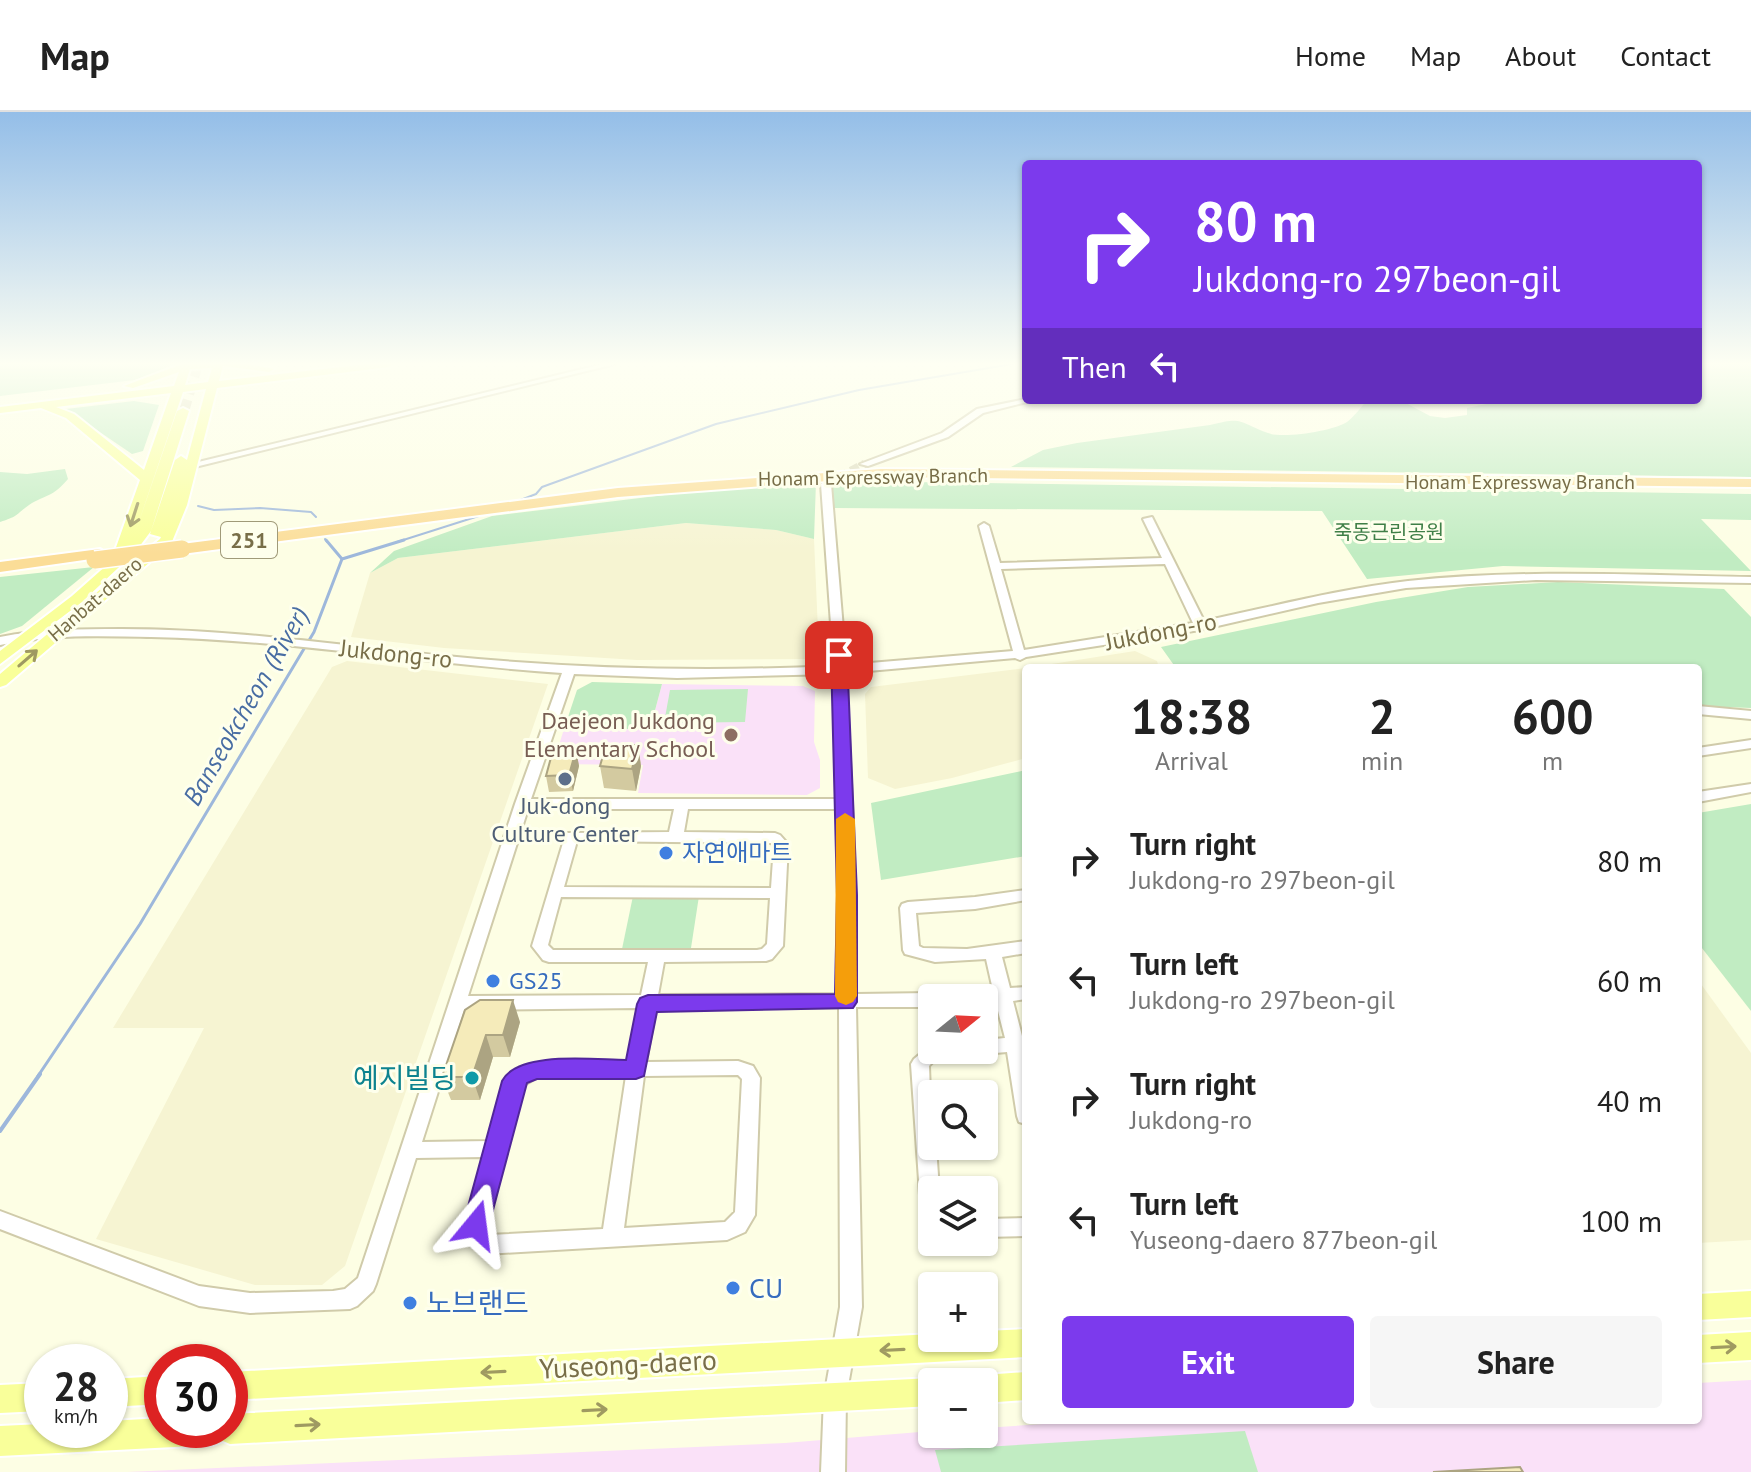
<!DOCTYPE html>
<html lang="en">
<head>
<meta charset="utf-8">
<style>
  body { margin:0; font-family:"PT Sans","Noto Sans KR",sans-serif; background:#f6f6f6; color:#222; height:100vh; display:flex; flex-direction:column; font-size:30px; white-space:nowrap }
  * { box-sizing:border-box; margin:0 }
  p { font-size:26px; color:#767676 }
  .icon { flex:none; width:44px; height:44px; fill:none; stroke:currentColor; stroke-width:2; stroke-linecap:round; stroke-linejoin:round }
  .map { position:relative; flex:1; overflow:hidden }
  .side { position:absolute; left:1022px; top:552px; width:680px; height:760px; display:flex; flex-direction:column; background:#fff; border-radius:8px; box-shadow:0 2px 6px #0004 }
  .side>* { flex:none }
  .guide { position:absolute; left:1022px; top:48px; width:680px; height:244px; border-radius:8px; box-shadow:0 2px 6px #0004; background:#7c3aed; color:#fff; overflow:hidden }
  .needle { width:52px; rotate:72deg }
  .buttons { position:absolute; left:918px; top:872px; display:grid; gap:16px }
  .buttons a { display:grid; place-items:center; width:80px; height:80px; border-radius:8px; background:#fff; box-shadow:0 2px 6px #0004; font-size:40px }
  .speed { position:absolute; left:24px; top:1232px; display:flex; gap:16px; font-size:40px; font-weight:700; text-align:center }
  .speed>* { display:grid; place-content:center; width:104px; height:104px; border-radius:50%; background:#fff; box-shadow:0 2px 6px #0004; line-height:1 }
  .speed small { font-size:20px; font-weight:400 }
  .speed .limit { border:12px solid #d22; background:#fff; color:#111 }
  .pin { position:absolute; display:grid; place-items:center; width:68px; height:68px; color:#fff; margin:-34px; border-radius:16px; box-shadow:0 4px 12px #0006 }
  .me { position:absolute; width:88px; margin:-44px; rotate:16deg; stroke-linejoin:round; filter:drop-shadow(0 0 6px #0008) }
  .turn { display:flex; align-items:center; gap:28px; height:168px; padding:0 40px; font-size:36px }
  .turn .icon { width:104px; height:104px; stroke-width:2.5 }
  .turn b { display:block; font-size:56px; line-height:68px }
  .then { display:flex; align-items:center; height:76px; padding:0 40px; background:#0003; gap:16px; font-size:30px }
  .eta { display:flex; justify-content:space-evenly; align-items:center; height:136px; text-align:center }
  .eta b { font-size:48px; font-weight:600; line-height:56px }
  .primary-button { display:flex; gap:16px; margin-top:auto; padding:16px 40px }
  .primary-button a { flex:1; height:92px; border-radius:8px; background:#7c3aed; color:#fff; font-size:32px; font-weight:600; line-height:92px; text-align:center }
  .primary-button a+a { background:#f6f6f6; color:#222 }
  ul { padding:0; list-style:none }
  li { display:flex; align-items:center; gap:24px; height:120px; padding:0 40px }
  li div { flex:1 }
  li b { display:block; font-size:30px }
  li em { font-style:normal }
  header { display:flex; align-items:center; gap:48px; box-sizing:border-box; height:112px; padding:0 40px; background:#fff; border-bottom:2px solid #e0e0e0 }
  header strong { font-size:38px }
  nav { display:flex; gap:44px; margin-inline-start:auto; font-size:28px }
  .map>svg:first-child { display:block }
</style>
</head>
<body>
<header>
<strong>Map</strong>
<nav><a>Home</a><a>Map</a><a>About</a><a>Contact</a></nav>
</header>
<div class="map">
<svg width="1751" height="1360" viewBox="0 0 1751 1360">
  <rect width="100%" height="100%" fill="#fdfee4"/>
  <g fill="#f6f4d2">
    <path d="M686,411l90,7 38,9 5,115 -9,5 -173,1 -193,-12 -93,-11 19,-64 28,-15z"/>
    <path d="M1135,539l22,10 2,7h-133z"/>
    <path d="M347,549l201,23 -203,582 -23,19h-67l-159,-46 108,-211h-91l219,-361z"/>
    <path d="M1026,556v90l-74,20 -57,11 -27,-11 -3,-84 6,-7z"/>
    <path d="M1698,868l53,73v187l-53,3z"/>
  </g>
  <g fill="#fae1f8">
    <path d="M662,572l141,2 12,5 -1,51 6,18v28l-13,7 -169,-2 5,-28 -90,-1 11,-35h86z"/>
    <path d="M1751,1268v92h-1624l658,-29 147,-12v3h52v-6l120,-8h594v-37z"/>
  </g>
  <g fill="#c1ecc2">
    <path d="M0,252h176l-41,16 -135,16z"/>
    <path d="M1698,252h53v113l-740,-10 32,-17 34,-7 133,-18c34,-9 28,-3 58,8 15,6 65,-2 79,-11 6,-4 16,-17 20,-22l35,1 28,15 15,2 22,-3v-7l39,-8h192z"/>
    <path d="M134,289l25,4 -16,46 -11,3 -66,-45z"/>
    <path d="M65,357l3,10c-16,19 -22,15 -39,26 -14,10 -10,11 -29,17v-50l27,2z"/>
    <path d="M843,369l908,13v26l-50,-1 50,52 -248,-5 -136,13 -45,-68 -489,-3v-25z"/>
    <path d="M816,370l-2,57 -38,-9 -90,-7 -288,35 -28,15 24,-22 98,-35 230,-28z"/>
    <path d="M94,455l-72,59 -22,8v-57z"/>
    <path d="M1558,470l166,7 27,28v91l-53,-2v-38h-522l-15,-21 215,-45 92,-15z"/>
    <path d="M592,570l70,2 -12,45h-86l13,-39z"/>
    <path d="M748,577l-3,33 -81,1 6,-33z"/>
    <path d="M1026,658v86l-145,24 -10,-77z"/>
    <path d="M1751,692v207l-53,-68v-130z"/>
    <path d="M633,784h66l-8,52 -69,1z"/>
    <path d="M1245,1319l13,41h-317l-6,-22z"/>
  </g>
  <g fill="none" stroke-linecap="round" stroke-linejoin="round">
    <g stroke="#9db7db" stroke-width="2">
      <path d="M518,389l18,-7 6,-7 174,-63 143,-34 153,-26"/>
      <path d="M198,394l16,4 46,-2 51,4 5,5"/>
      <path d="M325,427l2,3"/>
      <path d="M397,430l88,-28"/>
    </g>
    <g stroke="#9db7db" stroke-width="3">
      <path d="M326,428l16,19"/>
      <path d="M38,964l102,-152 174,-292 28,-73 62,-19"/>
    </g>
    <path stroke="#9db7db" stroke-width="4" d="M0,1019l40,-57"/>
    <path stroke="#dcdabd" stroke-width="9" stroke-dasharray="9 5" stroke-linecap="butt" d="M826,372l39,-20"/>
    <path stroke="#dcdabd" stroke-width="12" stroke-dasharray="12 6" stroke-linecap="butt" d="M183,299l14,-47"/>
    <g stroke="#d0cbaa" stroke-width="4">
      <g id="minor">
        <path d="M603,252h12l-424,104 -5,-3z"/>
        <path d="M1026,287l9,1 -52,13 -35,24 -80,29 -8,-2 82,-31 35,-24z"/>
        <path d="M826,369l5,3 15,181 167,-14 -34,-125 5,-3 5,3 11,37 162,-5 -19,-39 9,-2 52,104c67,-14 135,-32 204,-40 114,-12 229,-6 343,-4v6l-215,-3 -130,8 -88,15 -118,27 -174,27 -6,3 -5,-2 -169,15 6,131 4,190 76,-1 7,5h-7v9h-76l6,300 -16,90 -1,75h-24l3,-75 16,-90 -1,-300 -183,1 -10,54 92,-1 15,5 7,12 -5,137 -10,17 -18,8 -241,14 -14,-9 -6,-20 18,-68 -68,1 -40,126 -3,7 -16,15 -7,3 -100,4 -51,-7 -199,-77v-18l199,75 51,7 83,-2 12,-2 13,-11 157,-474 47,-131c-137,-9 -273,-33 -411,-36 -50,-1 -102,-3 -151,8v-8c40,-8 80,-8 121,-8 109,0 217,16 325,27 130,13 258,16 388,10l-13,-182zM1165,452l28,59 -169,27 -23,-81zM574,562l103,4 157,-4 4,125h-307zM528,697h146l-5,23 -103,1 -34,113 11,14 6,2h99l-7,33 -173,1zM688,697h150l1,185 -181,1 6,-33 102,-1 6,-2 11,-13 5,-102 -8,-9 -5,-2 -91,-1zM577,729l194,2 3,2 -3,43 -207,-1zM561,785l209,1 -3,46 -5,5 -5,1h-204l-5,-5zM639,896l-11,54 -92,1 -28,13 -19,65 -67,1 42,-132zM738,963l4,4 -7,133 -10,10 -101,6 20,-152zM626,964l-23,153 -114,6 -3,-10 36,-139 16,-9z"/>
        <path d="M1698,594l53,5v8l-53,-5z"/>
        <path d="M1751,628v8l-53,8v-8z"/>
        <path d="M1751,672v8l-53,10v-10z"/>
        <path d="M1026,778v10l-51,9 -59,4 3,33 4,2 44,1 59,-8v12l-24,4 8,31 16,-1v12l-13,2 9,35h4v88l-7,-2 -2,-6 -10,-64 -23,2 -7,-4h7v-10l21,-2 -9,-35 -12,1v-6h-10l2,-5 17,-3 -7,-31 -51,3 -30,-8 -2,-4 -3,-42 2,-4 6,-2 67,-5z"/>
        <path d="M932,932v6h12l-15,16 3,80h4l3,44h-7v43l-7,-2 -3,-7 -11,-160 3,-5z"/>
        <path d="M1026,1106v18l-42,1v-18z"/>
      </g>
    </g>
    <g stroke="#fff" stroke-width="4">
      <g id="major">
        <path d="M182,252h67l25,5 -5,3 -46,-6 -4,15 147,-17h28l-5,3 -172,21 -30,117 -16,39 -165,141 -6,2v-13l160,-135 1,-2 -11,-3 25,-74 6,-4 6,4 19,-71 -23,3 -49,144 43,-125 6,-3 6,3 -38,120 -15,20 -54,51 -82,62v-13l72,-55 45,-40 -3,-3 26,-73 -74,-62 -25,-10 -41,5v-6l174,-21 5,-14 -46,16 -9,-2zM212,256l-4,14 -23,3 5,-16zM171,281l-27,77 -70,-56 -18,-7z"/>
        <path d="M1751,1179v26l-53,3v-26z"/>
        <path d="M1026,1217v28l-796,43v-28l702,-38v4h52v-7z"/>
        <path d="M1751,1220v28l-53,3v-28z"/>
        <path d="M1026,1260v28l-42,3v-21h-11l11,-7z"/>
        <path d="M162,1264v28l-52,3v-28z"/>
        <path d="M932,1266l10,4h-10v24l-702,38 -7,-3 -10,4 -213,11v-30l42,-2v6h68v-9l52,-3v12h68v-16z"/>
        <path d="M42,1271v28l-42,2v-28z"/>
      </g>
    </g>
    <g stroke="#fff" stroke-width="4">
      <g id="highway">
        <path d="M881,357l870,10v8l-870,-10 -263,20 -436,57 -8,-5 8,-5 436,-56z"/>
        <path d="M100,437l8,5 -3,3 -105,15v-10z"/>
      </g>
    </g>
    <use href="#minor" fill="#fff" fill-rule="evenodd"/>
    <use href="#major" fill="#f9ff9a" fill-rule="evenodd"/>
    <use href="#highway" fill="#fbdd97" fill-rule="evenodd"/>
    <g stroke="#fff" stroke-width="20" stroke-linecap="butt">
      <path id="highway-bridge" d="M95,448l87,-11"/>
    </g>
    <use href="#highway-bridge" stroke="#fbdd97" stroke-width="17"/>
  </g>
  <g fill="#d3caa0">
    <path d="M638,633l3,21 -5,25 -32,-3 -4,-22z"/>
    <path d="M576,638l3,16 -6,25 -24,1 -3,-16z"/>
    <path d="M465,898l55,12 -10,35h-17l-13,43h-29l-9,-23z"/>
  </g>
  <g fill="#aca482">
    <path d="M638,633l3,21 -5,25 -4,-22z"/>
    <path d="M576,638l3,16 -6,25 -4,-16z"/>
    <path d="M513,888l7,22 -10,35 -7,-22z"/>
    <path d="M486,923l7,22 -13,43 -8,-23z"/>
  </g>
  <g fill="#f5ebba" stroke="#aca482" stroke-width="2">
    <path d="M606,633h32l-6,24 -32,-3z"/>
    <path d="M553,638h23l-7,25 -23,1z"/>
    <path d="M480,888h33l-10,35h-17l-14,42h-30l23,-67z"/>
    <path d="M1520,1355l3,5h-90z"/>
  </g>
  <defs><path id="oneway-shaft" d="M-6 0H5M1.5-3L5.5 0L1.5 3" fill="none" stroke-width="1.6" stroke-linecap="round" stroke-linejoin="round" transform="scale(2)"/></defs>
  <g stroke="#9f9a61">
    <use href="#oneway-shaft" transform="translate(134 403) rotate(108)"/>
    <use href="#oneway-shaft" transform="translate(28 546) rotate(-41)"/>
    <use href="#oneway-shaft" transform="translate(1724 1235) rotate(-3)"/>
    <use href="#oneway-shaft" transform="translate(892 1238) rotate(177)"/>
    <use href="#oneway-shaft" transform="translate(493 1260) rotate(177)"/>
    <use href="#oneway-shaft" transform="translate(595 1298) rotate(-3)"/>
    <use href="#oneway-shaft" transform="translate(308 1313) rotate(-3)"/>
  </g>
  <linearGradient id="sky" x2="0" y2="1"><stop stop-color="#94bee8"/><stop offset="0.57" stop-color="#fefff3"/><stop offset="1" stop-color="#fefff3" stop-opacity="0"/></linearGradient>
  <rect width="1751" height="442" fill="url(#sky)"/>
  <path fill="#7c3aed" stroke="#51269a" stroke-width="2" d="M839,539l8,4 10,240v107l-4,6 -196,4 -13,64 -8,3h-99l-10,4 -38,142 -4,8 -9,4 -10,-4 -3,-8 39,-144c16,-31 93,-21 124,-21l11,-56 3,-6 8,-3 187,-1 2,-99 -6,-240z"/>
  <path fill="#f59e0b" d="M845,701l10,6 2,177 -4,6 -7,3 -8,-3 -3,-6 1,-177z"/>
  <circle fill="#8d6e63" stroke="#feffec" stroke-width="3" cx="731" cy="623" r="8"/>
  <circle fill="#5c6f8a" stroke="#feffec" stroke-width="3" cx="565" cy="667" r="8"/>
  <g fill="#3f7fe0" stroke="#feffec" stroke-width="3">
    <circle cx="666" cy="741" r="8"/>
    <circle cx="493" cy="869" r="8"/>
    <circle cx="733" cy="1176" r="8"/>
    <circle cx="410" cy="1191" r="8"/>
  </g>
  <circle fill="#0f9aa8" stroke="#feffec" stroke-width="3" cx="472" cy="966" r="8"/>
  <g text-anchor="middle" stroke-width="6" stroke-linejoin="round" paint-order="stroke">
    <g font-size="20" fill="#786e48" stroke="#feffec">
      <text transform="translate(873 365) rotate(-1)" y="7">Honam Expressway Branch</text>
      <text x="1520" y="377">Honam Expressway Branch</text>
      <text transform="translate(95 487) rotate(-41)" y="7">Hanbat-daero</text>
    </g>
    <g font-size="20" fill="#3f7f47" stroke="#feffec">
      <text x="1389" y="427">죽동근린공원</text>
    </g>
    <rect fill="#feffec" stroke="#a09a79" stroke-width="2" x="221" y="410" width="56" height="36" rx="6"/>
    <g font-size="22" font-weight="bold" fill="#786e48">
      <text x="249" y="436">251</text>
    </g>
    <g font-size="24" fill="#786e48" stroke="#feffec">
      <text transform="translate(1161 520) rotate(-11)" y="8">Jukdong-ro</text>
      <text transform="translate(396 542) rotate(6)" y="8">Jukdong-ro</text>
    </g>
    <g font-size="24" fill="#785e54" stroke="#feffec" text-anchor="end">
      <text x="715" y="617">Daejeon Jukdong<tspan x="715" dy="28">Elementary School</tspan></text>
    </g>
    <g font-size="24" fill="#4e5e75" stroke="#feffec">
      <text x="565" y="702">Juk-dong<tspan x="565" dy="28">Culture Center</tspan></text>
    </g>
    <g font-size="24" fill="#366cbe" stroke="#feffec" text-anchor="start">
      <text x="682" y="749">자연애마트</text>
      <text x="509" y="877">GS25</text>
    </g>
    <g font-size="26" font-style="italic" fill="#486da3" stroke="#feffec">
      <text transform="translate(246 594) rotate(-60)" y="9">Banseokcheon (River)</text>
    </g>
    <g font-size="28" fill="#0d838f" stroke="#feffec" text-anchor="end">
      <text x="456" y="976">예지빌딩</text>
    </g>
    <g font-size="28" fill="#366cbe" stroke="#feffec" text-anchor="start">
      <text x="749" y="1186">CU</text>
      <text x="426" y="1201">노브랜드</text>
    </g>
    <g font-size="28" fill="#786e48" stroke="#feffec">
      <text transform="translate(628 1252) rotate(-3)" y="10">Yuseong-daero</text>
    </g>
  </g>
</svg>
<div class="buttons">
<a><svg class="needle" viewBox="-14 -14 28 28"><path d="M0-13l5 13h-10z" fill="#e53935"/><path d="M0 13l5-13h-10z" fill="#767676"/></svg></a>
<a><svg class="icon" aria-label="search" viewBox="0 0 24 24"><circle cx="10" cy="10" r="6"/><path d="M15 15l6 6"/></svg></a>
<a><svg class="icon" aria-label="layers" viewBox="0 0 24 24"><path d="M12 4l9 5-9 5-9-5zM3 14l9 5 9-5"/></svg></a>
<a>+</a>
<a>−</a>
</div>
<div class="speed"><div>28<small>km/h</small></div><div class="limit">30</div></div>
<div class="pin" style="left:839px;top:543px;background:#d93025"><svg class="icon" aria-label="arrive" viewBox="0 0 24 24"><path d="M6 21V4h12l-3 4 3 4H6"/></svg></div>
<svg class="me" style="left:476px;top:1113px" viewBox="-20 -20 40 40"><path d="M0-17L14 15 0 8-14 15z" fill="#7c3aed" stroke="#fff" stroke-width="4"/></svg>
<div class="guide">
<div class="turn"><svg class="icon" aria-label="right" viewBox="0 0 24 24"><path d="M7 20v-9h11M14 6l5 5-5 5"/></svg><div><b>80 m</b>Jukdong-ro 297beon-gil</div></div>
<div class="then">Then<svg class="icon" aria-label="left" viewBox="0 0 24 24"><path d="M17 20v-9H6M10 6l-5 5 5 5"/></svg></div>
</div>
<section class="side">
<div class="eta">
<div><b>18:38</b><p>Arrival</p></div>
<div><b>2</b><p>min</p></div>
<div><b>600</b><p>m</p></div>
</div>
<ul>
<li><svg class="icon" aria-label="right" viewBox="0 0 24 24"><path d="M7 20v-9h11M14 6l5 5-5 5"/></svg><div><b>Turn right</b><p>Jukdong-ro 297beon-gil</p></div><em>80 m</em></li>
<li><svg class="icon" aria-label="left" viewBox="0 0 24 24"><path d="M17 20v-9H6M10 6l-5 5 5 5"/></svg><div><b>Turn left</b><p>Jukdong-ro 297beon-gil</p></div><em>60 m</em></li>
<li><svg class="icon" aria-label="right" viewBox="0 0 24 24"><path d="M7 20v-9h11M14 6l5 5-5 5"/></svg><div><b>Turn right</b><p>Jukdong-ro</p></div><em>40 m</em></li>
<li><svg class="icon" aria-label="left" viewBox="0 0 24 24"><path d="M17 20v-9H6M10 6l-5 5 5 5"/></svg><div><b>Turn left</b><p>Yuseong-daero 877beon-gil</p></div><em>100 m</em></li>
</ul>
<div class="primary-button"><a>Exit</a><a>Share</a></div>
</section>
</div>
</body>
</html>
